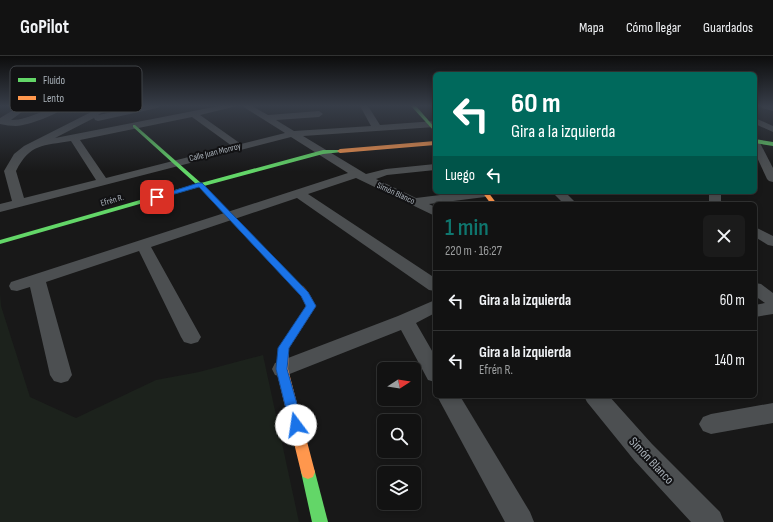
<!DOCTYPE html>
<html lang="es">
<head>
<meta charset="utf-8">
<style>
  body { margin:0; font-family:"Sofia Sans Condensed",sans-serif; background:#1b1b1b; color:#f1f3f6; height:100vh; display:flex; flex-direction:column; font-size:15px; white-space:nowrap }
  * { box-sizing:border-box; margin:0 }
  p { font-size:13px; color:#9c9e9f }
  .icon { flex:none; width:22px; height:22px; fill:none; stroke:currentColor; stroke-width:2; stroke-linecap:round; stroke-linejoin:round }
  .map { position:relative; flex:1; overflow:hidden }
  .drawer { position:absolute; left:433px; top:146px; width:324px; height:196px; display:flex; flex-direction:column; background:#121212; border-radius:6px; box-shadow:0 2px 6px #0003,0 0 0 1px #313232 }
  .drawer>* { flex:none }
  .hud { position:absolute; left:433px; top:16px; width:324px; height:122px; border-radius:6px; box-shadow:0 2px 6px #0003,0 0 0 1px #313232; background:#00695c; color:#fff; overflow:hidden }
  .needle { width:26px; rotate:78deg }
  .controls { position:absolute; left:377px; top:306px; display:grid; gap:8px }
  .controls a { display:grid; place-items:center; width:44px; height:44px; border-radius:6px; background:#121212; box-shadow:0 2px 6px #0003,0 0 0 1px #313232; font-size:20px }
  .pin { position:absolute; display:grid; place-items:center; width:34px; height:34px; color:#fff; margin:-17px; border-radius:8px; box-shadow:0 2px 6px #0006 }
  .me { position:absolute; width:44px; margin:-22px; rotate:346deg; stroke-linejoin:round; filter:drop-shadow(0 0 3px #0008) }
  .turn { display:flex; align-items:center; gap:14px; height:84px; padding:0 12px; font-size:18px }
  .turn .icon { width:52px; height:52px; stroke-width:2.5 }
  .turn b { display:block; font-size:28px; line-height:34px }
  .then { display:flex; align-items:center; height:38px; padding:0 12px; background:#0003; gap:8px; font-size:15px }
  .round { display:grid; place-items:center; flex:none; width:42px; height:42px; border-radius:6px; background:#1b1b1b }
  .overview { display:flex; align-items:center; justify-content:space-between; height:68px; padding:0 12px }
  h1 { font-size:24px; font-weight:600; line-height:30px; color:#0f766e }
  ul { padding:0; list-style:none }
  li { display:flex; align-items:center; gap:12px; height:60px; padding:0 12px; border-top:1px solid #313232 }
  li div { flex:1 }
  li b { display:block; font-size:15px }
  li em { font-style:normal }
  header { display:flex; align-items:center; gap:24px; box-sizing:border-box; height:56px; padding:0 20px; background:#121212; border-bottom:1px solid #313232 }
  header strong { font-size:19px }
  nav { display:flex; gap:22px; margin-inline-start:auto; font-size:14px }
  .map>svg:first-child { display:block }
</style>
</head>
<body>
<header>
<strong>GoPilot</strong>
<nav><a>Mapa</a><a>Cómo llegar</a><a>Guardados</a></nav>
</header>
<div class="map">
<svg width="773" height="466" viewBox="0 0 773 466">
  <rect width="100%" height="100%" fill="#181818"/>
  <path fill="#1c221c" d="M0,238l1,12 29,91 46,21 80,-38 43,-8 64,-17 36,167h-299z"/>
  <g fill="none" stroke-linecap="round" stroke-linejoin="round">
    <g fill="#4c4f51" fill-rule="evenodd">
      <path d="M20,50h10l-19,14c20,0 36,-14 56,-14 -11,9 -37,19 -51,20 -5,0 -11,-1 -16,-2v-6z"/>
      <path d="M103,50h11l-16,9 45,-9h18l-4,2 -59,13 -3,-1 -1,-2 -39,20 164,-32h18l-37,9 41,29 44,-11 -43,-27h10l16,9 51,-4 4,3 -4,3 -43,3 18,11 77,-5 -11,-20h8l12,19 55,-4v6l-132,9 63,38 20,-5 49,-5v6l-48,5 -11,4 40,19 48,-6 27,1 -2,3 -4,1 -56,7 6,3v9l-79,-38 -48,16 127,84v13l-6,-1 -132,-92 -146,49 50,90 -3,5 -7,2 -7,-2 -3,-5 -42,-86 -93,31 26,93 -4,6 -7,2 -7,-2 -4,-6 -20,-88 -13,4 -6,-1 -2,-4 2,-4 337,-109 -57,-36 -291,75v-8l12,-3 -8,-30 10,-17 10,-8zM192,61l40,29 -126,32 -26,-38zM71,85l25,39 -72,18 -8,-27c14,-28 27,-25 55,-30z"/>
      <path d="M761,50h12v5l-11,-3z"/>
      <path d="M755,62l18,8v6l-18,-8z"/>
      <path d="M755,84l5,3 13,25v14l-4,-1 -2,-2 -12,-26z"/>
      <path d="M552,136h13l12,12h-13z"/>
      <rect x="709" y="136" width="12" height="12"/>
      <path d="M755,171l18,9v10l-5,-1 -13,-8z"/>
      <path d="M755,227l6,1 12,9v21l-18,3v-12l10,-2 -10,-7z"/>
      <path d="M435,244v13l-19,10 19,33v26l-7,-2 -27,-50 -119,47 -7,-2 -3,-6 3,-6 123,-47z"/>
      <path d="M437,340h23l70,116 4,10h-29z"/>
      <path d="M584,340h25l43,48 68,68 4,10h-33l-57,-62 -47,-58z"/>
      <path d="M773,347v20l-62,11 -8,-3 -4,-7 4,-7 8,-3z"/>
    </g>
    <g fill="#63d668" fill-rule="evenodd">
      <path d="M411,50h5l19,22v4z"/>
      <path d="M135,69l66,58 122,-33h19v2l-19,2 -119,32 96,98 1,2 -1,2h-6l-95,-101 -199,57v-4l196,-56 -63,-57v-2z"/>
      <path d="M755,83l18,3v4l-18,-3z"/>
      <path d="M308,409l5,2 2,5 13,50h-16l-11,-50 2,-5z"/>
    </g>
    <g fill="#ff974d" fill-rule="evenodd">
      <path d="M435,85v4l-95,8 -3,-2 3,-2z"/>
      <path d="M482,136h6l9,12h-6z"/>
      <path d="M297,227c10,3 14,15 19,23l-27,42 -1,21 27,103 -2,5 -5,2 -5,-2 -2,-5 -25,-103 3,-21 27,-42 -5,-11 -8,-9z"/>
    </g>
  </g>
  <linearGradient id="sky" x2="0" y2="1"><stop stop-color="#0d0d0d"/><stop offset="0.43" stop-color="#373d48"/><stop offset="1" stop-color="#373d48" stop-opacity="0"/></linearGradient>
  <rect width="773" height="116" fill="url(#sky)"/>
  <path fill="#1a73e8" stroke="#114b97" d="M198,127h4l106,109 8,14 -27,42 -2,21 16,56 -2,4 -5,1 -4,-1 -2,-4 -14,-56 2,-21 28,-42 -5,-10 -102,-109 -42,12 -3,-2z"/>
  <g text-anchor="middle" stroke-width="4" stroke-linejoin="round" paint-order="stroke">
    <g font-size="9" fill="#a9b1b9" stroke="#121214">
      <text transform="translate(215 96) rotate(-14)" y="3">Calle Juan Monroy</text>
      <text transform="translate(396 137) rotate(25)" y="3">Simón Blanco</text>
      <text transform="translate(112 144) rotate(-16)" y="3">Efrén R.</text>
    </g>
    <g font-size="13" fill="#a9b1b9" stroke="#121214">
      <text transform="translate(652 404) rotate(47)" y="5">Simón Blanco</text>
    </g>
  </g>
  <rect x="10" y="10" width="132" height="46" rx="6" fill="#121214" stroke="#3f4246" stroke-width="1"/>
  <rect x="18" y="22" width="18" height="4" fill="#63d668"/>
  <rect x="18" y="40" width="18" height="4" fill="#ff974d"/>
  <g font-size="11" fill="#a9b1b9">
    <text x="43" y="28">Fluido</text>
    <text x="43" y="46">Lento</text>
  </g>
</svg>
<div class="controls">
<a><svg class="needle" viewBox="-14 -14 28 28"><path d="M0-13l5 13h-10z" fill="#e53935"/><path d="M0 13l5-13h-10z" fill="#9c9e9f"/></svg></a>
<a><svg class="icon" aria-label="search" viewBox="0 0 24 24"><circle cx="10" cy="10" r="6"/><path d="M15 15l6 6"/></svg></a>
<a><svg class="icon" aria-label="layers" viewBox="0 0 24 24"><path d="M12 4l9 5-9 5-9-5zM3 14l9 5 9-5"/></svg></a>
</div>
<div class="pin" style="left:157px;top:141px;background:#d93025"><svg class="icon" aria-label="arrive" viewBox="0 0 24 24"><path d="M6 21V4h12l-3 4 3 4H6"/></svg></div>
<svg class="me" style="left:296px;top:369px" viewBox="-20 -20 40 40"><circle r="19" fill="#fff"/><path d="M0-13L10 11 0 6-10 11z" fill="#1a73e8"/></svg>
<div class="hud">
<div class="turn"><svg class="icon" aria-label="left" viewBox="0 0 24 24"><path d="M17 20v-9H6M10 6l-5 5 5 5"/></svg><div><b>60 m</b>Gira a la izquierda</div></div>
<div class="then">Luego<svg class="icon" aria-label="left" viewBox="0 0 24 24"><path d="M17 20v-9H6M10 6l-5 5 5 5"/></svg></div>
</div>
<section class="drawer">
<div class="overview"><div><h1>1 min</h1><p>220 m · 16:27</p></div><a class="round"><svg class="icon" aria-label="close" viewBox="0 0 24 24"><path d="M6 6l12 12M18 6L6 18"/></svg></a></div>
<ul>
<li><svg class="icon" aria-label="left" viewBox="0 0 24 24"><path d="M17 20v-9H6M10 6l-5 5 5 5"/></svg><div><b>Gira a la izquierda</b></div><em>60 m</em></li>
<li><svg class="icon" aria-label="left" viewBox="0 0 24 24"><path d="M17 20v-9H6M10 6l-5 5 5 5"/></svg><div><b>Gira a la izquierda</b><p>Efrén R.</p></div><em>140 m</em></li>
</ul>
</section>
</div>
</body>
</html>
